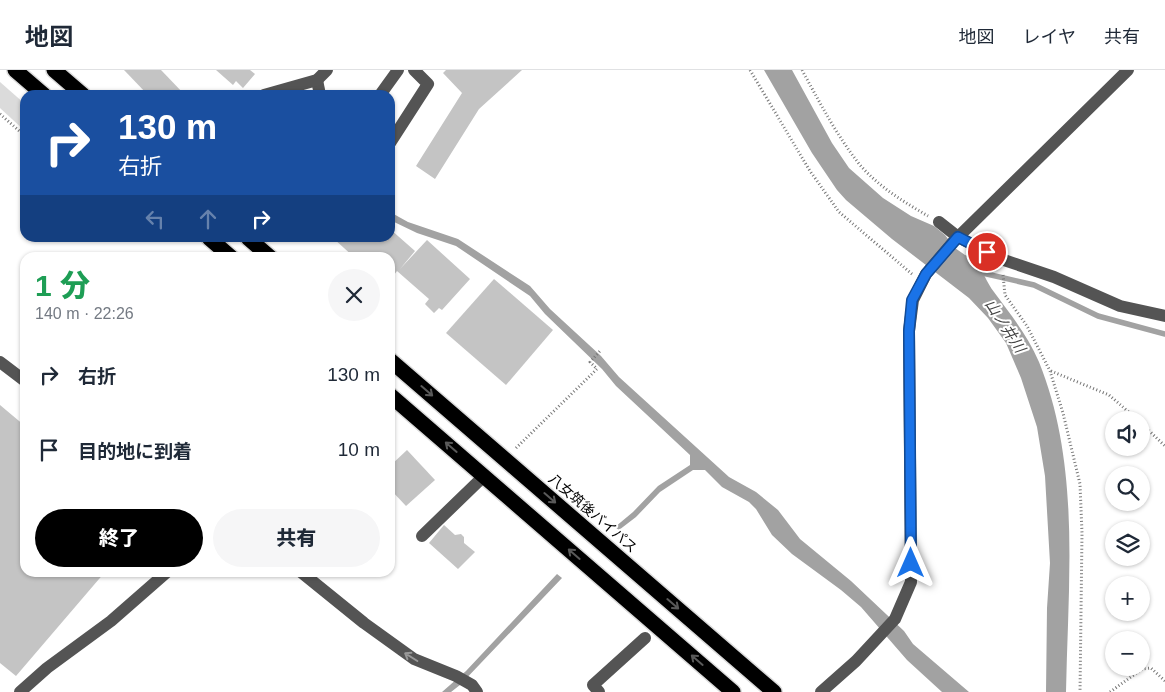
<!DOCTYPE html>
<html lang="ja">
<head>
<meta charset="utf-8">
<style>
  body { margin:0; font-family:Helvetica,"Noto Sans JP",sans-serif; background:#f6f6f7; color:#1f2937; height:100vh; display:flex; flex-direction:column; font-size:19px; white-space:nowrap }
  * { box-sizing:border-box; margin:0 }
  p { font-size:16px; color:#747a83 }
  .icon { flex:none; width:28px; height:28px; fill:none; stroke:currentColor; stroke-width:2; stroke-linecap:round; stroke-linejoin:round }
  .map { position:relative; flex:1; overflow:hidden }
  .drawer { position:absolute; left:20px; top:182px; width:375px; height:325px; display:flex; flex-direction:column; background:#fff; border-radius:15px; box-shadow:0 1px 4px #0004 }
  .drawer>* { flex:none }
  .top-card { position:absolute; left:20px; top:20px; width:375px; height:152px; border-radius:15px; box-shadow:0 1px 4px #0004; background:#1a4fa0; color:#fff; overflow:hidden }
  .buttons { position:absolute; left:1105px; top:341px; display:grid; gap:10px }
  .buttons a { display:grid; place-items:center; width:45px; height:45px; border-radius:50%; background:#fff; box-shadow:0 1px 4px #0004; font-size:25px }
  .pin { position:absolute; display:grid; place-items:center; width:42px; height:42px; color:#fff; margin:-21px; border:2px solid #fff; border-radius:50%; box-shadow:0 1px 5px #0007 }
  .me { position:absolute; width:55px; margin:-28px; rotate:0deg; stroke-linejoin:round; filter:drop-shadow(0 0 4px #0008) }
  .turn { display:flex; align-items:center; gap:18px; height:105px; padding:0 15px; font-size:22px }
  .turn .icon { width:65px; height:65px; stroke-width:2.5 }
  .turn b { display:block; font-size:35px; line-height:42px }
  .lanes { display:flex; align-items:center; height:48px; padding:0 15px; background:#0003; justify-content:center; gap:25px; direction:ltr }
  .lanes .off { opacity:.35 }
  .round { display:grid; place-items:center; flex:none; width:52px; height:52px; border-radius:26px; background:#f6f6f7 }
  .head { display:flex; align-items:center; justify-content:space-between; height:85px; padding:0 15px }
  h1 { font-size:30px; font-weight:800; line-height:38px; color:#1e9e55 }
  .action { display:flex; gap:10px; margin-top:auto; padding:10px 15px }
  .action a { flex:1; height:58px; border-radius:30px; background:#000; color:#fff; font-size:20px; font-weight:800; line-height:58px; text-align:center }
  .action a+a { background:#f6f6f7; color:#1f2937 }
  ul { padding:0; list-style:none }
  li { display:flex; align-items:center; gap:15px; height:75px; padding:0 15px }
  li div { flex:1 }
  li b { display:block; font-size:19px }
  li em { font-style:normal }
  header { display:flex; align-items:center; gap:30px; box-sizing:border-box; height:70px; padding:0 25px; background:#fff; border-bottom:1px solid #e0e1e3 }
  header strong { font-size:24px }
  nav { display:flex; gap:28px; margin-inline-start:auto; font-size:18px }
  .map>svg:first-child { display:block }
</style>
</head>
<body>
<header>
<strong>地図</strong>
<nav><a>地図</a><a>レイヤ</a><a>共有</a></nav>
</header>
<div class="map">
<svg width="1165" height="622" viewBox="0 0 1165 622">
  <rect width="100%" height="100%" fill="#fff"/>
  <path fill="#dbdbdb" d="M0,12l25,22v27l-25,-23z"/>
  <g fill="#a2a2a2">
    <path d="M764,0h28l40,73 17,25 34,30 28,18 23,10 11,9 10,13 10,7 11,4c6,11 11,24 18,33 17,23 34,44 45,70 42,104 29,220 27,330h-20l1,-84 3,-45 -5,-87 -8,-49 -16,-49 -15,-35 -18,-25 -19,-20 -77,-59 -46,-39 -9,-10 -25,-37z"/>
    <path d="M390,142l18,10 50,17 72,47 20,23 51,47 18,21 110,100 27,15 22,18 22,29 51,42 53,50 9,13 56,48h-27l-35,-32 -46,-53 -20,-17 -49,-36 -20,-19 -16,-26 -7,-7 -27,-15 -17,-17h-12l-33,22 -24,25 -17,13 -4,-3 18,-15 25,-26 32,-21v-10l-74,-69 -14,-17 -57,-55 -15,-18 -74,-50 -39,-13 -27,-13z"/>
    <path d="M557,504l5,4 -102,107 -9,7h-9l24,-21z"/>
  </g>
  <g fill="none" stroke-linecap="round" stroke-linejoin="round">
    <path stroke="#a2a2a2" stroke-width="5.5" d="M978,202l56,13 64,31 67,18"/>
  </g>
  <g fill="#c4c4c4">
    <path d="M124,0h37l24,25h-37z"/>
    <path d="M216,0h34l5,4 -12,14 -7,-7 -3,4z"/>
    <path d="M446,0h76l-43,39 -44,70 -19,-13 46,-73 -19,-20z"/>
    <path d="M390,159l25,22 -15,18 27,-29 43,39 -28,31 -3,-2 -5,5 -9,-9 4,-5 -32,-28 -7,9v-22h-35l-22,-20h57z"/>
    <path d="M494,209l59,51 -47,55 -60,-52z"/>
    <path d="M0,335l25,21v146h80l-89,104 -16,-13z"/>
    <path d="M407,380l28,30 -29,26 -16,-17v-23z"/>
    <path d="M444,455l11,10 6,-1 3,3v6l11,9 -17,17 -29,-26z"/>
  </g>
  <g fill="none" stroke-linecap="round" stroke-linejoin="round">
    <g stroke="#dbdbdb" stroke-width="18">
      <g id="highway">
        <path d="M15,0l29,25"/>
        <path d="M54,0l29,25"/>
        <path d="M209,168l23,20"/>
        <path d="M248,168l23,20"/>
        <path d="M390,290l384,332"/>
        <path d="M390,325l343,297"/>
      </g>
    </g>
    <g stroke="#767676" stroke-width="3" stroke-dasharray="1 2.5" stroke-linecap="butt">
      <path d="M750,0l60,101 29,41 73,62"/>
      <path d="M802,0c18,33 35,66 58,95 19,22 44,37 68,51"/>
      <path d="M0,44l25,22"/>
      <path d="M1003,205l2,20 22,31 23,45 13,42 17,71 2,49 -2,159"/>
      <path d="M1051,301l58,24 29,25"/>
      <path d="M1141,353l24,23"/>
      <path d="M516,378l81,-79 -7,-7 10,-11"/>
      <path d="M1110,622l32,-23 9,-1 14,13"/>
    </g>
    <g stroke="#545454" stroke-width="12">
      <path d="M317,10l3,15"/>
      <path d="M264,25l53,-15 10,-10"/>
      <path d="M380,25l18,-25"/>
      <path d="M390,73l38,-59 -14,-14"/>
      <path d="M939,152l19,15 43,22 53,18 66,29 45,10"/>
      <path d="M0,292l25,19"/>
      <path d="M422,466l62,-60"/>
      <path d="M301,502l63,51 50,36 42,17 16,9 5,7"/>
      <path d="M20,622l27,-24 64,-47 56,-49"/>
      <path d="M599,622l-6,-7 52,-47"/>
      <path d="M821,622l35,-31 39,-42 16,-37 -2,-251 4,-31 13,-26 27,-32 175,-172"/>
    </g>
    <use href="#highway" stroke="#000" stroke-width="15"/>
  </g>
  <defs><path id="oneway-shaft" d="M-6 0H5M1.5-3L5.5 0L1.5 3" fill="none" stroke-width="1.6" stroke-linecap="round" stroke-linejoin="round" transform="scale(1.25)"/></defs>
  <g stroke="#595959">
    <use href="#oneway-shaft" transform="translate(427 321) rotate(41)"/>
    <use href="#oneway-shaft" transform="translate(451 377) rotate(-139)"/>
    <use href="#oneway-shaft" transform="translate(550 428) rotate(41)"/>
    <use href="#oneway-shaft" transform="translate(574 484) rotate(-139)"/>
    <use href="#oneway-shaft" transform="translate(673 534) rotate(41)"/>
    <use href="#oneway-shaft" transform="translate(697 590) rotate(-139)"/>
  </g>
  <use stroke="#989898" href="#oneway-shaft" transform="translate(411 587) rotate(-148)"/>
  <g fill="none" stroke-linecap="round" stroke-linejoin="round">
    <g stroke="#114b97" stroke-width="12">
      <path id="route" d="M911,493l-2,-232 3,-31 14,-26 32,-37 29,15"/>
    </g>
    <use href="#route" stroke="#1a73e8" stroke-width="9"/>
  </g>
  <g text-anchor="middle" stroke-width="4" stroke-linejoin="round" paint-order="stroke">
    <g font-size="14" fill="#000" stroke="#fff">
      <text transform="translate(593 443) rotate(41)" y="5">八女筑後バイパス</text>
    </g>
    <g font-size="15" font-style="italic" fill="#434343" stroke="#fff">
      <text transform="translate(1005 256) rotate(57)" y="5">山ノ井川</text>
    </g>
  </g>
</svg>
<div class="buttons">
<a><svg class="icon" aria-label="sound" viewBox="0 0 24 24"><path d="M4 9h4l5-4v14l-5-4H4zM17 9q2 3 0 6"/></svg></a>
<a><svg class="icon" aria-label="search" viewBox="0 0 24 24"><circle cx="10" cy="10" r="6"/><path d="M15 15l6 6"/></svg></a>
<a><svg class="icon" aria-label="layers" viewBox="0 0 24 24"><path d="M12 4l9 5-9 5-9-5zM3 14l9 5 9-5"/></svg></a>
<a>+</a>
<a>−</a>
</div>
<div class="pin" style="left:987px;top:182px;background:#d93025"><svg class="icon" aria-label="arrive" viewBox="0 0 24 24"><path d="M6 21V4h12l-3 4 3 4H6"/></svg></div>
<svg class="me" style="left:911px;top:493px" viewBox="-20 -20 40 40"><path d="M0-17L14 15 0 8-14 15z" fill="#1a73e8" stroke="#fff" stroke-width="4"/></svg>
<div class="top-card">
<div class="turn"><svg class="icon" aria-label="right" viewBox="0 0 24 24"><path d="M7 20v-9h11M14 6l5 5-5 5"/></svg><div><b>130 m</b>右折</div></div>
<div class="lanes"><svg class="icon off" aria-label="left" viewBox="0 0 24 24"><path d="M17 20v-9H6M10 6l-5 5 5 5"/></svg><svg class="icon off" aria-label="ahead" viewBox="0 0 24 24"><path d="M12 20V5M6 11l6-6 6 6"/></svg><svg class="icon" aria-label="right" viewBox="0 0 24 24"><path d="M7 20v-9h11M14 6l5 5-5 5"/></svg></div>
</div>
<section class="drawer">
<div class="head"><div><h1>1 分</h1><p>140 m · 22:26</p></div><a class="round"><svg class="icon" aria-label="close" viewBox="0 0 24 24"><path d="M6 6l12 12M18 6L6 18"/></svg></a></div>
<ul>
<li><svg class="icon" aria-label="right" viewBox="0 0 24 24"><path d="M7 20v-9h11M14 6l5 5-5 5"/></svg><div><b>右折</b></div><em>130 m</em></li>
<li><svg class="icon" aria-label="arrive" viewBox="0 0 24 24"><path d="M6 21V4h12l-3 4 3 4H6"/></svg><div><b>目的地に到着</b></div><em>10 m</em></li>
</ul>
<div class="action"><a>終了</a><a>共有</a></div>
</section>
</div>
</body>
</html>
